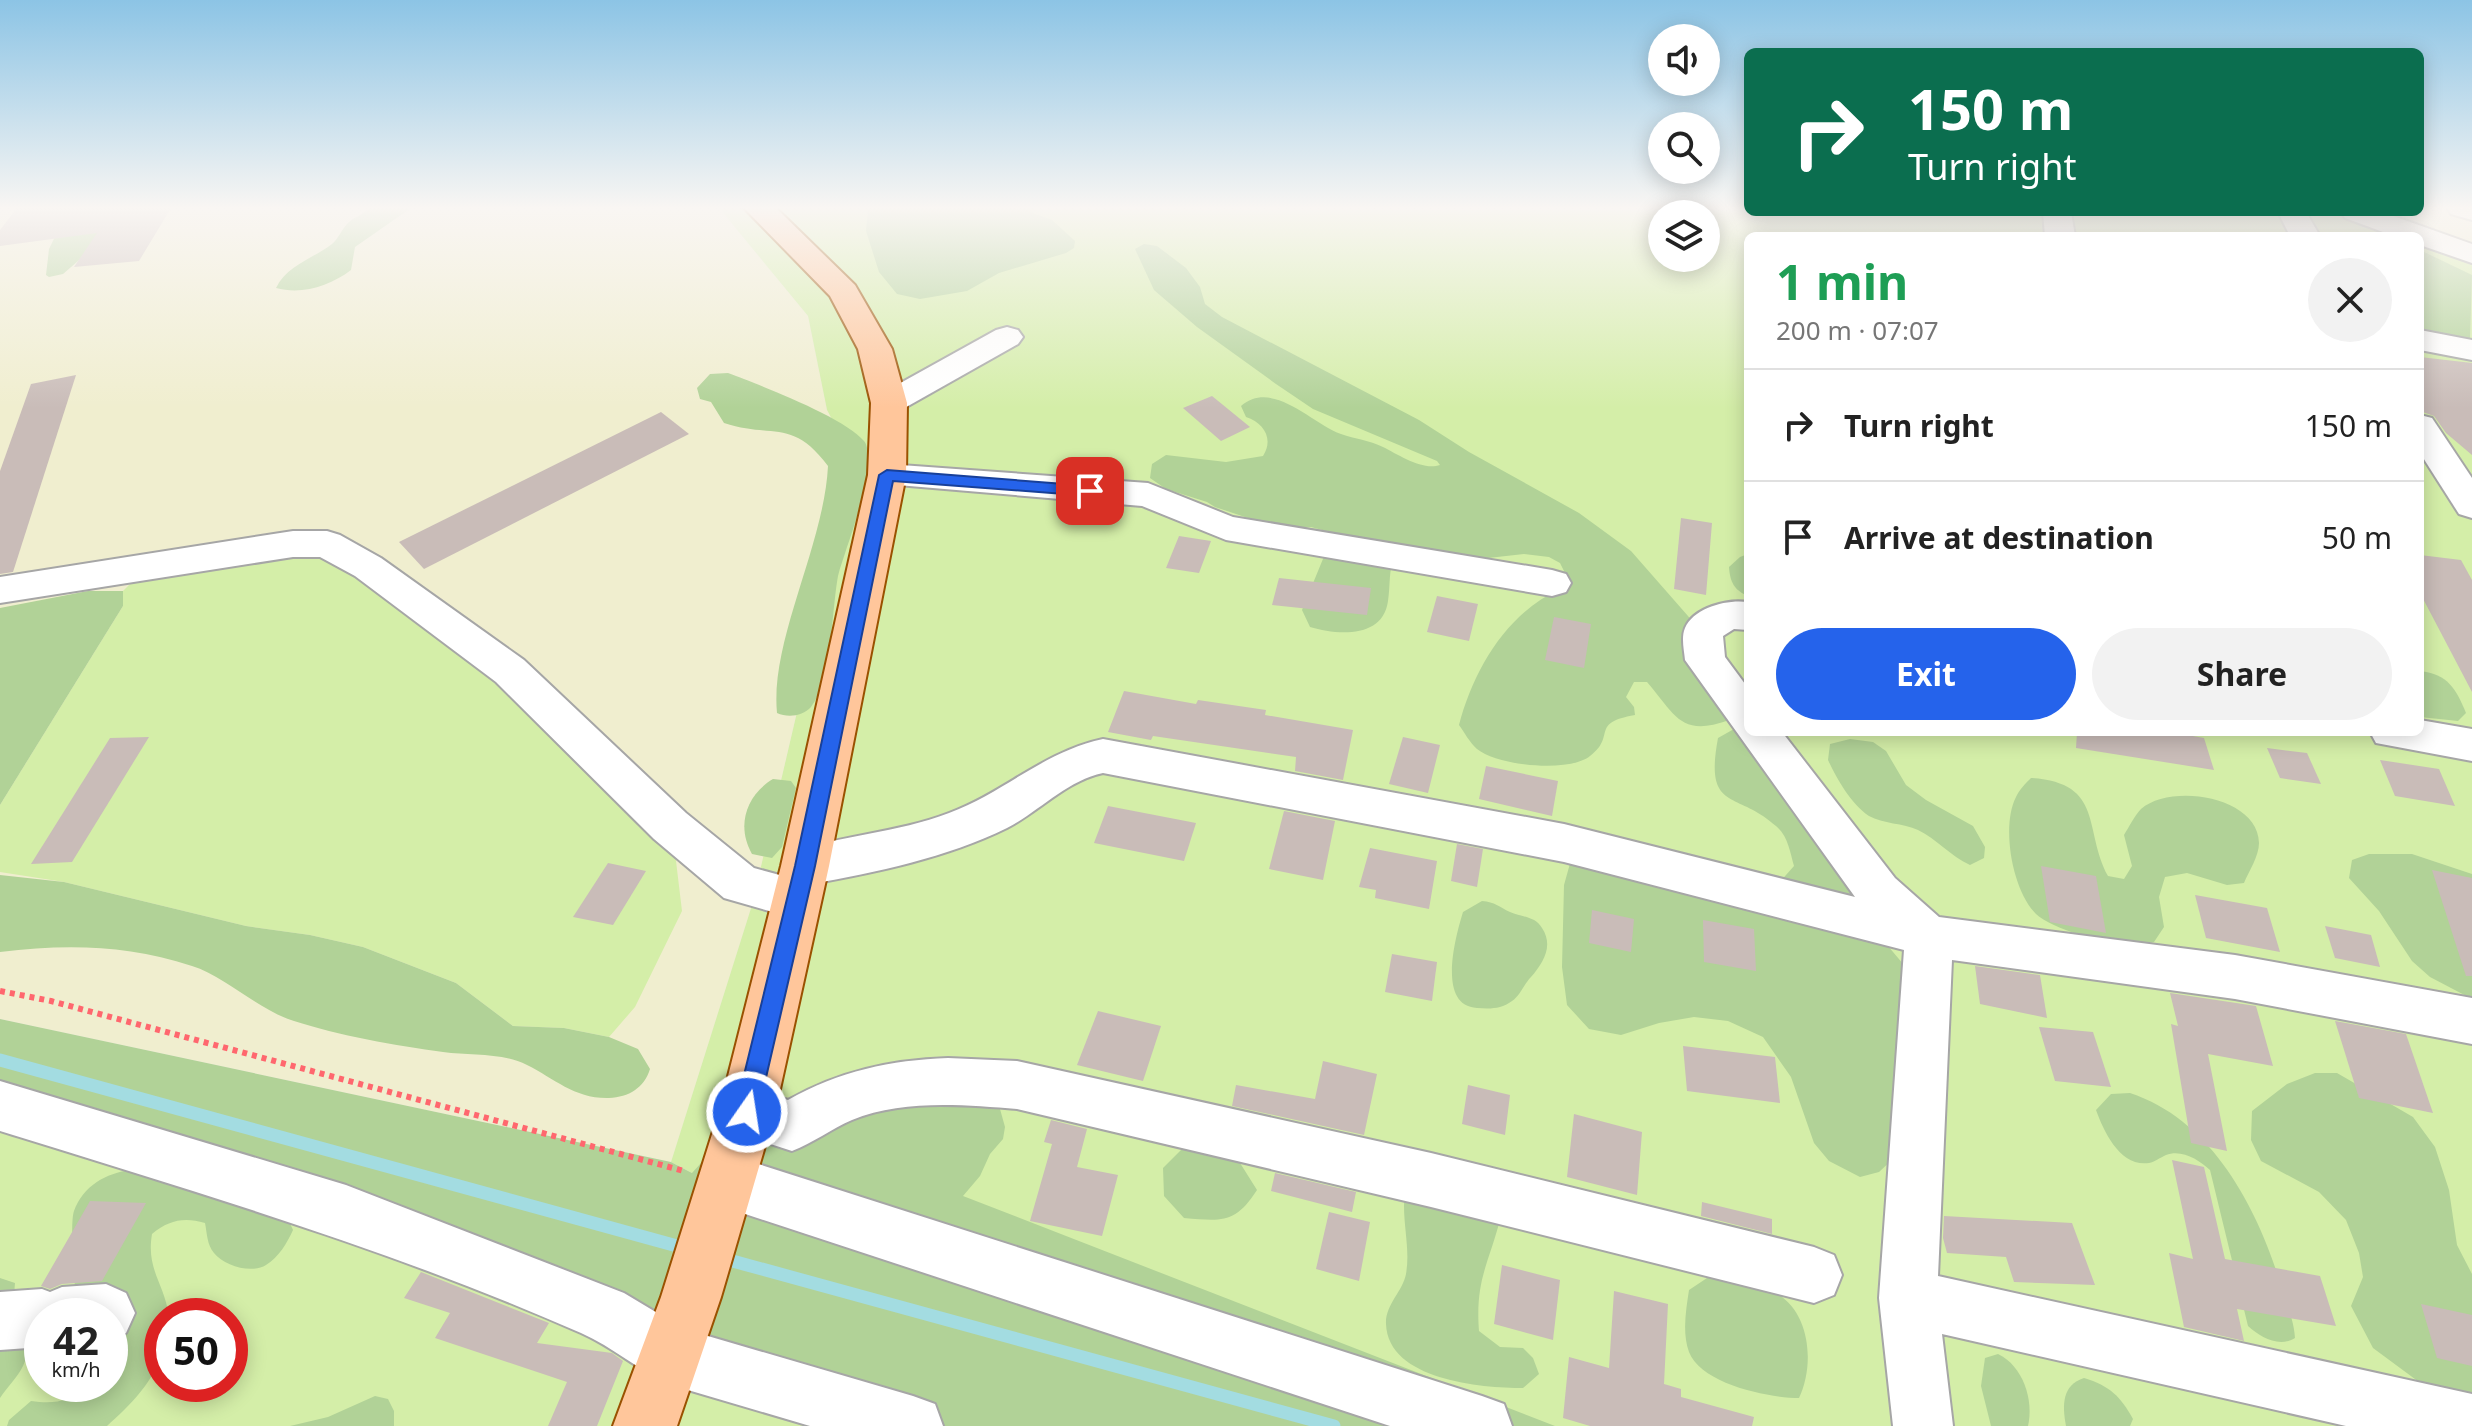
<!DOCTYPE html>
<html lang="en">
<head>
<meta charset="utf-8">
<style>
  body { margin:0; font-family:"Noto Sans",sans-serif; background:#f2f2f2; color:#222; height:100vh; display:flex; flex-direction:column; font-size:30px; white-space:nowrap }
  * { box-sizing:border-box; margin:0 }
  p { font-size:26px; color:#767676 }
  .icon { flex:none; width:44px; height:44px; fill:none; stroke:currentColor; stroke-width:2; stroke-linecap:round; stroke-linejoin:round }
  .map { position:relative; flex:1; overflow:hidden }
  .panel { position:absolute; left:1744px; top:232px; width:680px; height:504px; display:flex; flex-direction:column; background:#fff; border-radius:12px; box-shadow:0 4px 20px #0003 }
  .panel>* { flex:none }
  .hud { position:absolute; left:1744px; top:48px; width:680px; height:168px; border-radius:12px; box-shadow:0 4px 20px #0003; background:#0b6e4f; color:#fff; overflow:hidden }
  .fabs { position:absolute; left:1648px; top:24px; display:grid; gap:16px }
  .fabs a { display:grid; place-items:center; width:72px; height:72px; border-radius:50%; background:#fff; box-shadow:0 4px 20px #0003; font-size:40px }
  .speed { position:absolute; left:24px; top:1298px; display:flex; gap:16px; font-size:40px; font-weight:700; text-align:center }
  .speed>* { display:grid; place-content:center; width:104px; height:104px; border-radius:50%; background:#fff; box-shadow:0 4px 20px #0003; line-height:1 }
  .speed small { font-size:20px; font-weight:400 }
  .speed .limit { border:12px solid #d22; background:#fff; color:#111 }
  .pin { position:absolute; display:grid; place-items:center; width:68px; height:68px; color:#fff; margin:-34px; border-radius:16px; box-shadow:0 4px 12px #0006 }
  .me { position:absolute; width:88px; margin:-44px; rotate:13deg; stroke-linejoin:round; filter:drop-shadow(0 0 6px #0008) }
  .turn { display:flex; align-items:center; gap:28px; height:168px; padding:0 32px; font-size:36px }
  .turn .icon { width:104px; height:104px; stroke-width:2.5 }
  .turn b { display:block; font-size:56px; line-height:68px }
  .round { display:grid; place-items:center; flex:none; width:84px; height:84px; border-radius:42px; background:#f2f2f2 }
  .head { display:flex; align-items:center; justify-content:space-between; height:136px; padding:0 32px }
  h1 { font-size:48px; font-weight:700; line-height:60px; color:#1e9e55 }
  .button { display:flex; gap:16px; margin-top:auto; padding:16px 32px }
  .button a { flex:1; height:92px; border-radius:48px; background:#2563eb; color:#fff; font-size:32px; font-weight:700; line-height:92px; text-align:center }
  .button a+a { background:#f2f2f2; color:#222 }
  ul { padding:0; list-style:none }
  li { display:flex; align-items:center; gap:24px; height:112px; padding:0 32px; border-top:2px solid #e0e0e0 }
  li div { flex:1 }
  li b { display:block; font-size:30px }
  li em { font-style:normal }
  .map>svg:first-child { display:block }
</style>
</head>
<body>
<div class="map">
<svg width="2472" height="1426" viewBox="0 0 2472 1426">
  <rect width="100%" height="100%" fill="#f1ebe5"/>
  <g fill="#f0eecf">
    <path d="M0,208h719l89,108 19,94 28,52 -103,443 -81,257 -671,-143z"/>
    <path d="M2420,208h52v46l-117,-42h65z"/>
  </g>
  <g fill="#d4eea8" fill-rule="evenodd">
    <path d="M719,208l1636,4 117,42v1172h-2472v-320l692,67 -21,-11 81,-257 103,-442 -28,-53 -19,-94zM1662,214h44v44h-44zM1748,236h672v496h-672zM42,1316h68v68h-68zM162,1316h68v68h-68z"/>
    <path d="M324,548l157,102 192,186 9,75 -47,96 -26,30 -45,-9 -51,-2 -57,-43 -93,-36 -53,-12 -64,-9 -182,-44 -64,-10v-67l123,-199v-15l19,-19z"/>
  </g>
  <g fill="#b1d297">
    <path d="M69,208l38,28 -44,38 -14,3 -3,-2 3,-26z"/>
    <path d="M369,208h42l-56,39 -4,23c-21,16 -49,25 -75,18 11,-23 38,-30 56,-44 7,-6 9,-14 16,-21 6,-6 15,-8 21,-15z"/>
    <path d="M868,208h160l5,5 19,7 23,21 -1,7 -8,5 -67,20 -32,18 -47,8 -23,-5 -18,-22 -13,-41z"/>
    <path d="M1144,244l13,2 29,22 14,19 5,17 17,13 197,103 50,32 110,61 52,38 64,73 34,96c-49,18 -54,-6 -82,-38h-13l-8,15 8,10 1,8c-46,8 -18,21 -45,41 -21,17 -92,10 -113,-7 -7,-6 -13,-17 -18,-24 15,-56 47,-111 101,-136l6,-14 -6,-12 -11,-6 -25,-3 -36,4 -35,-2 -61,7c-3,13 -2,25 -4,38 -5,38 -51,34 -78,26l-8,-17 30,-73 -6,-6 -15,-4 -33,1 -63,-21 -8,-5 -41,-13 -16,-11 2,-14 14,-9 60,7 37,-6c11,-17 1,-33 -17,-39l-5,-11c32,-27 70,17 100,28 14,5 28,6 42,13 16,8 40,24 57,18l-3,-4 -124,-52 -37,-25 -79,-57 -43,-37 -19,-41z"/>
    <path d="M2420,250l52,25 -2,63 -20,1 -30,-8z"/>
    <path d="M728,373c32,12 116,44 136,68 13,15 -10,87 -17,106 -3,10 -7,20 -9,29 -6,33 -7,107 -27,131 -8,9 -23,11 -34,6 -7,-73 47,-167 51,-247 -36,-48 -55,-27 -104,-43l-13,-21 -11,-3 -3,-11 13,-14z"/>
    <path d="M1748,554v42c-14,-6 -18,-14 -19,-29l11,-10z"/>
    <path d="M88,591h35v15l-123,199v-197z"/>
    <path d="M2420,671c28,3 36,18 46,42l-8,8 -38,-4z"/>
    <path d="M1734,729l14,1 108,134 -2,32 12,24 38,45 4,180 -29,27 -19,5 -31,-16 -15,-18 -23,-66 -28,-40 -35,-16 -34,-4 -35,6 -38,12 -32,-6 -22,-24 -5,-38 2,-82 7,-25 206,25 17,-19c-4,-14 -6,-30 -18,-40 -39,-36 -72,-13 -58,-88z"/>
    <path d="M1850,739l23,3 13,9 20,34 20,15 47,26 12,21 -1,11 -14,7c-20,-9 -33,-26 -52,-35 -15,-7 -35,-6 -49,-14 -18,-12 -32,-37 -41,-56l2,-16z"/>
    <path d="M2031,778c74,5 52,52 77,98l16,3 8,-13 -8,-31c5,-8 11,-20 17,-26 30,-26 117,-13 118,34 0,13 -10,28 -15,40l-17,2 -40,-12 -22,4 -6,20 5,30 -10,15c-8,1 -17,4 -25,4 -21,0 -78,-18 -93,-32 -24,-24 -35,-88 -20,-117 3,-7 10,-14 15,-19z"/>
    <path d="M773,779l18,2 5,7 -14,59 -10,11 -20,-4c-16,-28 -6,-59 21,-75z"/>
    <path d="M2369,854h43l60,20v125l-42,-22 -18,-16 -33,-50 -30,-33 3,-18z"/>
    <path d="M0,875l64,7 182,44 64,9 53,12 93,36 57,43 51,2 45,9 29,12 12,20c-6,19 -21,28 -41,29 -34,1 -54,-19 -82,-33 -26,-13 -57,-9 -84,-13 -46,-6 -106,-17 -149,-31 -36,-11 -69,-45 -102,-55 -66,-21 -124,-22 -192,-14z"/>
    <path d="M1482,901c13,1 17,6 28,11 11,5 25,4 32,16 12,18 1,35 -11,49 -7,7 -11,19 -19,24 -11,8 -21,8 -35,7 -41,-2 -21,-73 -14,-96z"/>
    <path d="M0,1019l671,143 21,11 55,-61 87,14 59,-21 91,-7 16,11 5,18 -2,12 -13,15 -10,22 -17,20 592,230h-636l-919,-320z"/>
    <path d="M2315,1073h22l76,44 22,30 14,43 8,55 15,29v127l-53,-19 -46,-34 -22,-42 12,-29 -4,-24 -13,-33 -27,-28 -58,-31 -10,-21 1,-29 35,-27z"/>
    <path d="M2130,1093c82,27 127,114 151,192 5,17 13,35 14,53 -16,10 -35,-1 -47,-12l-38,-156c-11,-10 -28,-21 -44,-15 -7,3 -11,7 -17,8 -29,4 -45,-31 -53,-53l15,-16z"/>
    <path d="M1186,1145l37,1 17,17 17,27c-22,34 -35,31 -73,28l-20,-22 -1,-28z"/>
    <path d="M1413,1164l88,52c-12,48 -26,63 -22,115l21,16 23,1 10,10 6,16 -16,14c-42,0 -135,-8 -137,-64 -1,-19 17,-33 20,-50 4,-23 -2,-45 -2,-68 0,-13 6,-28 9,-42z"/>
    <path d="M131,1170l157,49 5,11c-6,13 -14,27 -27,35 -14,9 -42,1 -52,-12 -7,-8 -7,-20 -9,-30 -21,-6 -36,-3 -53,11 -6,36 12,48 17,82h-7c0,10 1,22 0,32 -4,31 -34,59 -55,78h-100l2,-6 22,-19c22,3 39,2 53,-17h26v-68h-33c-1,-20 -8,-91 -3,-105 9,-25 32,-38 57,-41z"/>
    <path d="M1710,1276c19,5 44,7 62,15 39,18 43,74 27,107 -30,0 -98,-14 -110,-46 -7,-19 -3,-42 0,-62z"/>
    <path d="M0,1278l15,5c-4,27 22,57 8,83 -5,11 -16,21 -23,32z"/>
    <path d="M1998,1354c25,12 36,46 30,72h-37l-10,-40 4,-28z"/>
    <path d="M2084,1378c26,8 36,18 49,41l-3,7h-64c-4,-21 -4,-41 18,-48z"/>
    <path d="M375,1396l13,3 6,12v15h-104l38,-9z"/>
  </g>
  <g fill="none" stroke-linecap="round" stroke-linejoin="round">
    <g stroke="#a3dce1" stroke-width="13">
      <path d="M0,1060l688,189"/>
      <path d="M718,1257l616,169"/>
    </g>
  </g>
  <g fill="#c9bcb8">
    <path d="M17,208h154l-32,53 -65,6 23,-34 -97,13v-16z"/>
    <path d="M2420,357l52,6v92l-26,-22 -12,-17 -14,-5z"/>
    <path d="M76,375l-63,197 -13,2v-103l31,-87z"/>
    <path d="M1212,396l38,31 -29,14 -38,-33z"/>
    <path d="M661,412l28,22 -265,135 -25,-27z"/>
    <path d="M1681,518l31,5 -6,72 -32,-6z"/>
    <path d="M1179,536l32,5 -12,32 -33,-5z"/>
    <path d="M2420,555l41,5 11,20v112l-52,-99z"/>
    <path d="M1279,578l92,10 -4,27 -95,-10z"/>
    <path d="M1437,596l41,8 -9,37 -42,-9z"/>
    <path d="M1554,617l37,7 -7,44 -39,-8z"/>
    <path d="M1124,691l72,13 2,-4 68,10 -1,5 88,15 -10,50 -48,-9 1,-14 -143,-21 -2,4 -43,-8z"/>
    <path d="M2077,732h93l34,6 10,32 -138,-22z"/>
    <path d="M149,737l-77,125 -41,2 79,-126z"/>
    <path d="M1403,737l37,8 -12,48 -39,-9z"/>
    <path d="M2267,748l40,5 14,31 -41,-6z"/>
    <path d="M2380,760l59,9 16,37 -60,-10z"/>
    <path d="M1486,766l72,15 -6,35 -73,-17z"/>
    <path d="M1108,806l88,17 -12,38 -90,-18z"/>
    <path d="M1284,811l51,10 -12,59 -54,-11z"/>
    <path d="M1457,844l26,5 -6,38 -26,-6z"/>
    <path d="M1370,848l67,13 -8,48 -54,-11 1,-8 -17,-3z"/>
    <path d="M608,863l38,8 -33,54 -40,-8z"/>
    <path d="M2041,866l55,10 10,57 -56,-11z"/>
    <path d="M2432,870l40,8v98h-6z"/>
    <path d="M2195,895l72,13 13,44 -74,-14z"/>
    <path d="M1592,910l42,9 -3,33 -42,-9z"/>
    <path d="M1703,920l51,9 2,42 -52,-9z"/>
    <path d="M2325,926l46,9 9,32 -45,-9z"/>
    <path d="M1392,954l45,8 -5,39 -47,-9z"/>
    <path d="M1975,966l65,9 7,43 -67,-14z"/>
    <path d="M2170,993l86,13 17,60 -65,-12 19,97 -36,-8 -20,-119 7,2z"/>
    <path d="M1098,1011l63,15 -18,55 -66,-16z"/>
    <path d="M2335,1021l71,13 27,79 -74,-15z"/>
    <path d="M2039,1027l54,5 18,55 -56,-6z"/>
    <path d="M1683,1046l92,11 5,46 -93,-12z"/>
    <path d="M1323,1061l54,13 -13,61 -132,-29 4,-21 79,14z"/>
    <path d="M1468,1085l42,10 -5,40 -43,-11z"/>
    <path d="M1574,1114l68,18 -5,63 -70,-18z"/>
    <path d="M1051,1120l36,9 -10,38 41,8 -16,61 -72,-15 22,-77 -8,-2z"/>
    <path d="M2172,1160l32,7 21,92 95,17 16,50 -99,-17 7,32 -60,-14 -15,-74 24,6z"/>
    <path d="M1275,1173l81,19 -4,20 -81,-21z"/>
    <path d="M90,1201l56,2 -44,78 -40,3 -12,5 -9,-3z"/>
    <path d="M1702,1202l70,17v15l-71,-18z"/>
    <path d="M1329,1212l41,10 -11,59 -43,-12z"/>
    <path d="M1944,1216l128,7 23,62 -81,-3 -8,-25 -59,-4 -4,-15z"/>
    <path d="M1502,1265l58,15 -7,60 -59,-16z"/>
    <path d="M421,1272l128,51 -12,20 75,10 11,8 -26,65h-49l19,-44 -132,-44 15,-25 -46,-15z"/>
    <path d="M1614,1291l54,13 -4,80 17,5v8l73,20 -2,9h-162l-27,-8 6,-61 40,11z"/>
    <path d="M2421,1304l51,11v51l-35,-8z"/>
  </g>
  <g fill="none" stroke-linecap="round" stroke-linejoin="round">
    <g stroke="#a6a6a6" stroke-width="4">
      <g id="minor">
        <path d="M2447,208h25v12l-21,-6z"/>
        <path d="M2043,212h28l4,24h-30z"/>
        <path d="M2278,212h28l14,24h-30z"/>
        <path d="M2341,212h41l90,32v19l-52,-18v-9h-26l-49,-18z"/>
        <path d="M1007,327l11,3 5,7 -5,7 -117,66 -12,3 -12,-3 -5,-7 5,-7 119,-66z"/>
        <path d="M2420,330l52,10v20l-52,-10z"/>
        <path d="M2420,415l12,3 40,60v40l-13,-4 -39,-61z"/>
        <path d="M887,464l261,19 85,34 319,53 14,4 5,9 -5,9 -14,4 -326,-56 -84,-34 -268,-23 -5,-8 5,-8z"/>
        <path d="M293,531h34l13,4 41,23 143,102 162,153 68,55 33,9 -5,-11 7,-13c52,-18 108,-20 160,-40 56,-21 94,-61 154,-74l461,85 291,73 -170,-237c-1,-10 -4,-23 0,-32 9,-21 43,-29 63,-26v28l-14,-1 -11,7 2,21 23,31v44h34l113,146 44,39 296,38 237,43v46l-237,-45 -283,-39 -14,316 534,118v32h-126l-404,-92 11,92h-60l-14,-128 25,-348 -340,-88 -461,-89c-37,8 -63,38 -96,55 -61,30 -130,44 -196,56l9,15 -6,14 -17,6 -73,-21 -70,-59 -158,-157 -141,-106 -35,-19h-27l-293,46v-26z"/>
        <path d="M2420,720l52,9v32l-96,-18 -6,-11h50z"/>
        <path d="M948,1058l69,3 414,92 383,94 20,8 8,20 -8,20 -20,8 -383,-96 -414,-98c-52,-4 -115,-10 -165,11 -21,9 -39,23 -60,31l-64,-21 -7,-18 7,-18 19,-7 41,13c51,-29 103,-40 160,-42z"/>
        <path d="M0,1081l346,104 278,108 60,36 229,67 22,8 8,22h-133l-139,-41c-32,-14 -58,-38 -90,-52 -188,-83 -385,-141 -581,-202z"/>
        <path d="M727,1154l755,242 22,8 8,22h-122l-663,-218 -19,-8 -8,-19 8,-19z"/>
        <path d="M106,1284l20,9 9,20 -9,20 -16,7v-24h-68v31l-42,3v-58l42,-3 8,3 12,-5z"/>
      </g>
    </g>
    <g stroke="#9a5100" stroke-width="4">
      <path id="major" d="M744,208h32l79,77 37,64 15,54 -1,72 -77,391 -54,246 -54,185 -44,129h-64l48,-129 58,-185 62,-246 87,-391 3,-72 -13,-54 -28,-53z"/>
    </g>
    <path stroke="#ff676e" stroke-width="6" stroke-dasharray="5 5" stroke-linecap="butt" d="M0,991l51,10 633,170"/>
    <use href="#minor" fill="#fff" fill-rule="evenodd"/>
    <use href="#major" fill="#ffc69b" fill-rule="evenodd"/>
  </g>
  <linearGradient id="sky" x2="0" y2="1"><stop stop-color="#8cc4e5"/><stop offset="0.51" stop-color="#f9f6f3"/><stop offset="1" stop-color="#f9f6f3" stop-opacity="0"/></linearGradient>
  <rect width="2472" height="408" fill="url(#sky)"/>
  <path fill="#2563eb" stroke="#184099" stroke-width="2" d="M887,470l203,16 8,5 -8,5 -197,-15 -78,385 -57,246 -3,8 -8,3 -8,-3 -4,-8 60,-246 84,-391z"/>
</svg>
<div class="fabs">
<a><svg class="icon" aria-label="sound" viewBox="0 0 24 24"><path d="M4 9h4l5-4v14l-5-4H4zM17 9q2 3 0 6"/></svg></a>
<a><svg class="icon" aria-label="search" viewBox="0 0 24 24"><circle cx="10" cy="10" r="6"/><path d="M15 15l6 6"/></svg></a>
<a><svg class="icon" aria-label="layers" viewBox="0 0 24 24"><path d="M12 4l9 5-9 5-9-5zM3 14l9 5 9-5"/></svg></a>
</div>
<div class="speed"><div>42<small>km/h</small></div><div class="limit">50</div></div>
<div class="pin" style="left:1090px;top:491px;background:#d93025"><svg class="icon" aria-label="arrive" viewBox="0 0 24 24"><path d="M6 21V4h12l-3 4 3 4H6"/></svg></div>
<svg class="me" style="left:747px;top:1112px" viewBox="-20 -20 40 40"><circle r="17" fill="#2563eb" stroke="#fff" stroke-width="3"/><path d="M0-11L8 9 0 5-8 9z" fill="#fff"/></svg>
<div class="hud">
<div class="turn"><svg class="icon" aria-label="right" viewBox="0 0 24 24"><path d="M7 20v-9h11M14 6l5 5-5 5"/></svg><div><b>150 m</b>Turn right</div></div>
</div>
<section class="panel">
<div class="head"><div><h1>1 min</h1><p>200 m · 07:07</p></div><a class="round"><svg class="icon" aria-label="close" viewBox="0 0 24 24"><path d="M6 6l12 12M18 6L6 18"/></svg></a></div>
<ul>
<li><svg class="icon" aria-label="right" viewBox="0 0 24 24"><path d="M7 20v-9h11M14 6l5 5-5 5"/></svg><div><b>Turn right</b></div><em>150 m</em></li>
<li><svg class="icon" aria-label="arrive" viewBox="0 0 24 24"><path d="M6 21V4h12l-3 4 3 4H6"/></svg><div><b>Arrive at destination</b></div><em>50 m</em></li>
</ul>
<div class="button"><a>Exit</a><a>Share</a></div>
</section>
</div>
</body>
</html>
